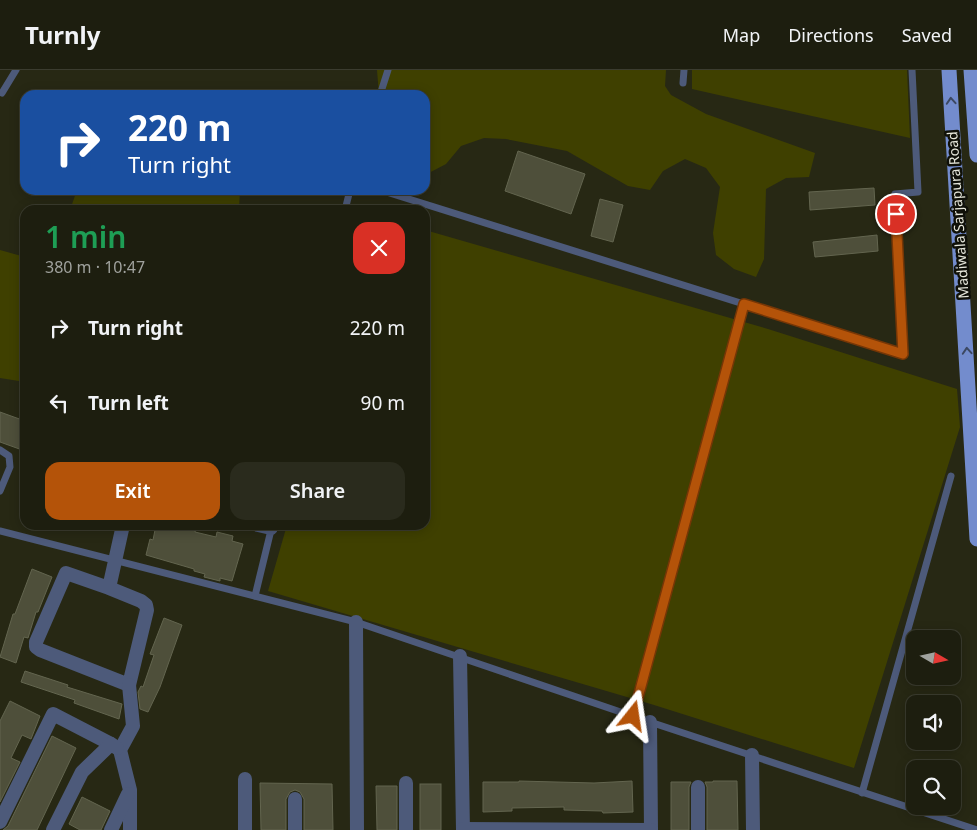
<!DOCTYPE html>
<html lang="en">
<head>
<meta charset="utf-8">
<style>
  body { margin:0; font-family:"Noto Sans",sans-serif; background:#2a2b1d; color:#f1f3f6; height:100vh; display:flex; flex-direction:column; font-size:19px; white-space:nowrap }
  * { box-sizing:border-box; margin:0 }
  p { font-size:16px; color:#a0a29e }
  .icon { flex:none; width:28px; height:28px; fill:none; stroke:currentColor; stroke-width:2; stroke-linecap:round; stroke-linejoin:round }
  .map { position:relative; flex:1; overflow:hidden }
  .details { position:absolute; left:20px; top:135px; width:410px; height:325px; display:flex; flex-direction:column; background:#1d1e0f; border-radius:15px; box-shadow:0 2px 12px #0003,0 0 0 1px #3b3c2f }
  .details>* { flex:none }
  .hud { position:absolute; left:20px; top:20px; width:410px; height:105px; border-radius:15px; box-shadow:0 2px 12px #0003,0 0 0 1px #3b3c2f; background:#1a4fa0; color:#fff; overflow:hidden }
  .needle { width:32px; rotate:99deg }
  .tools { position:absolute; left:906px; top:560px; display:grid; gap:10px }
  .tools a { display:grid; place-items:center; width:55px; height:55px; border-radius:10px; background:#1d1e0f; box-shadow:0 2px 12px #0003,0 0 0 1px #3b3c2f; font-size:25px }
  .pin { position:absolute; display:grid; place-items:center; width:42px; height:42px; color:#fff; margin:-21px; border:2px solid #fff; border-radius:50%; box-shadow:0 1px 5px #0007 }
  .me { position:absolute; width:55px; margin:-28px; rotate:15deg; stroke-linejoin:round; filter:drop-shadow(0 0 4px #0008) }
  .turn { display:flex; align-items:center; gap:18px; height:105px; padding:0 25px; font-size:22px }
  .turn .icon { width:65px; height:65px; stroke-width:2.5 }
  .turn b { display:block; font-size:35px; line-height:42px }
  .round { display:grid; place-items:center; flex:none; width:52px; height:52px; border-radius:15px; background:#2a2b1d }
  .headline { display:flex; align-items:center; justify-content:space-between; height:85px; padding:0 25px }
  h1 { font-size:30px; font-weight:600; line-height:38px; color:#1e9e55 }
  .primary-button { display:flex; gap:10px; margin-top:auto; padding:10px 25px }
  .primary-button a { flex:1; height:58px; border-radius:15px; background:#b45309; color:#fff; font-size:20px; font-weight:600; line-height:58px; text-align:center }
  .primary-button a+a { background:#2a2b1d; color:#f1f3f6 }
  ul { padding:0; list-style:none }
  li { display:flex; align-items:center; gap:15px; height:75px; padding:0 25px }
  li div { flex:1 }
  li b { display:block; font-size:19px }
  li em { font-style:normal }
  header { display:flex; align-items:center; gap:30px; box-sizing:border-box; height:70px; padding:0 25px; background:#1d1e0f; border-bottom:1px solid #3b3c2f }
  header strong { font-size:24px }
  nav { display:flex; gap:28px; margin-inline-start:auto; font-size:18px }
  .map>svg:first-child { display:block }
</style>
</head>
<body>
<header>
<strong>Turnly</strong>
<nav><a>Map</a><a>Directions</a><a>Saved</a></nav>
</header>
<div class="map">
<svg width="977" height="760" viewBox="0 0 977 760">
  <rect width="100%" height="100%" fill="#272814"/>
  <g fill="#3f4000">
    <path d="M377,0h289l-1,16 6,9 35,19 109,39 -6,24 -23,1 -20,11 -2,70 -8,18 -22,-8 -18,-14 -3,-22 7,-46 -14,-19 -21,-9 -22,12 -13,19 -22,-4 -61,-35 -61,-12 -22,-1 -23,8 -15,18 -21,11v-80h-46z"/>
    <path d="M692,0h215l3,68 -218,-49z"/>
    <path d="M77,120h163l-1,20h-169z"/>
    <path d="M425,160l343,99 189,60 3,38 -106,341 -200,-63 -386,-114 19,-66h138z"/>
    <path d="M0,180l25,7v125l-25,-4z"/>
  </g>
  <g fill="#4e4f3a" stroke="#63654f">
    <path d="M518,81l67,23 -14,40 -66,-23z"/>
    <path d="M874,118l1,17 -65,5 -1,-18z"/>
    <path d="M600,129l23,6 -10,37 -22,-6z"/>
    <path d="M877,165l1,16 -63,6 -2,-15z"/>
    <path d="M0,342l25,9v30l-25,-9z"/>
    <path d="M156,455h33l7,1 -1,6 21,5 1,-5 16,4 -1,5 11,3 -11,37 -12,-3v3l-16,-4 1,-3 -11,-3v-2l-48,-14 4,-16 3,1z"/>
    <path d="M32,499l20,8 -14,35h-2l-8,26 -4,-1 -8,26 -16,-6 13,-43h2z"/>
    <path d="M164,548l18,7 -22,62 -12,25 -8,-3 -2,-17 3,-6 2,1 11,-32 -4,-1z"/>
    <path d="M25,601l43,14 -1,2 55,17 -3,15 -45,-16 1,-3 -54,-18z"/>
    <path d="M10,631l30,15 -9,23 -9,-4 -11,23 9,4 -20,40v-81z"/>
    <path d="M52,666l24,12 -39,82h-34l5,-4z"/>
    <path d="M519,711l75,2 38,-2 1,31 -30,1 -1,-2 -38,-1v-3l-52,1v3l-29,1v-30h36z"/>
    <path d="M713,711h24l1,49h-31v-43l-2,-5h8z"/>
    <path d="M671,712h20l-2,5v43h-18z"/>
    <path d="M260,713l72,1 1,46h-29v-31l-4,-7 -5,-2 -5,2 -4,7v31h-25z"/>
    <rect x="420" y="714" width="21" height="46"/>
    <path d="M376,716h21v44h-20z"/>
    <path d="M82,727l28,14 -9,19h-21l-11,-6z"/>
  </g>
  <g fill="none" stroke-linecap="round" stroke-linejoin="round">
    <g stroke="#4d5a7a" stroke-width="7">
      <path d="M683,13l1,-13"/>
      <path d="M2,23l14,-23"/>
      <path d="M380,25l8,-25"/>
      <path d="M380,120l523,164 -8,-160 23,-2 -6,-122"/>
      <path d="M345,140l5,-20"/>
      <path d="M0,380l9,6 1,11 -10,24"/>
      <path d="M0,461l356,91 294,100 327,108"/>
      <path d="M255,526l17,-70"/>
      <path d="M633,646l110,-412"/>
      <path d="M862,723l89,-317"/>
    </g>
    <g stroke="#4d5a7a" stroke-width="14">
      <path d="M258,455l13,3"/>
      <path d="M109,518l-43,-15 -30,69v5l4,3 89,35 18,-75 -1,-5 -5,-4 -32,-13 14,-63"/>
      <path d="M356,552l1,208"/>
      <path d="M460,586l3,174"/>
      <path d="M129,615l4,41 -13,24 10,40v40"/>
      <path d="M650,652l1,108"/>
      <path d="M752,685l1,75"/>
      <path d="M245,709v51"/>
      <path d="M406,713v47"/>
      <path d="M698,717v43"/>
      <path d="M295,729v31"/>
      <path d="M0,752l53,-108 58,30"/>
      <path d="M463,759l188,1"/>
      <path d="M53,760l29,-58 29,-28 6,4"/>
      <path d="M111,760l17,-36"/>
    </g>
    <g stroke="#738ccd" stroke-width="15">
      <path d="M949,0l28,469"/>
      <path d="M971,0l6,85"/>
    </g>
  </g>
  <defs><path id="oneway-chevron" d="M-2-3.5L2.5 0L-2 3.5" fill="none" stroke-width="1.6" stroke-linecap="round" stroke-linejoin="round" transform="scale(1.25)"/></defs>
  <g stroke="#3c4861">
    <use href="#oneway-chevron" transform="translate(951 31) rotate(-94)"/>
    <use href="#oneway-chevron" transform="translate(967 281) rotate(-94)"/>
  </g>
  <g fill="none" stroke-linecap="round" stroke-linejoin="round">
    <g stroke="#753606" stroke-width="12">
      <path id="route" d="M633,646l111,-412 159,50 -7,-140"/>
    </g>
    <use href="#route" stroke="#b45309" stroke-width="9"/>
  </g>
  <g text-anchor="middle" stroke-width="5" stroke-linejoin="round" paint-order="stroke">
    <g font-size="14" fill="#e5e6da" stroke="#0f1008">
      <text transform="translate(958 145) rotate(-94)" y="5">Madiwala Sarjapura Road</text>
    </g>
  </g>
</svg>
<div class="tools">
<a><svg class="needle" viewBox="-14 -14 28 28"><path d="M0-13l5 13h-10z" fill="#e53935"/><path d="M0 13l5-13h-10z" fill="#a0a29e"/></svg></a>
<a><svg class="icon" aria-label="sound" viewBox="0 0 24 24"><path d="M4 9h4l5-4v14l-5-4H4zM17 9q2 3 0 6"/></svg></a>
<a><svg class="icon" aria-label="search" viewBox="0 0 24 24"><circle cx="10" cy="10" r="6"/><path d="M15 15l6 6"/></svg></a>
</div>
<div class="pin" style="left:896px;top:144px;background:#d93025"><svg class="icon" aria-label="arrive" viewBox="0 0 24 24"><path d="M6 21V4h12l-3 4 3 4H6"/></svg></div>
<svg class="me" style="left:633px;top:646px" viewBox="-20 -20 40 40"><path d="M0-17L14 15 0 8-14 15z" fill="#b45309" stroke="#fff" stroke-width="4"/></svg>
<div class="hud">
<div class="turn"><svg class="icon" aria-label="right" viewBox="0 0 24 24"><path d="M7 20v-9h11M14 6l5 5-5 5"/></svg><div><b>220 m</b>Turn right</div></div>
</div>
<section class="details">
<div class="headline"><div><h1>1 min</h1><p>380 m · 10:47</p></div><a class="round" style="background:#d93025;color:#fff"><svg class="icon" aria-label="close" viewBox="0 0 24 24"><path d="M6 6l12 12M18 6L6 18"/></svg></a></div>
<ul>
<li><svg class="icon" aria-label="right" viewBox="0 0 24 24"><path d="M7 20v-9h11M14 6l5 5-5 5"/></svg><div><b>Turn right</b></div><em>220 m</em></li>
<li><svg class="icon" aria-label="left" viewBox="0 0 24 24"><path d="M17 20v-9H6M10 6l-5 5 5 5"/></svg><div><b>Turn left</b></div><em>90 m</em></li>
</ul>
<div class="primary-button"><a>Exit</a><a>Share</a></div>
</section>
</div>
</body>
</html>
